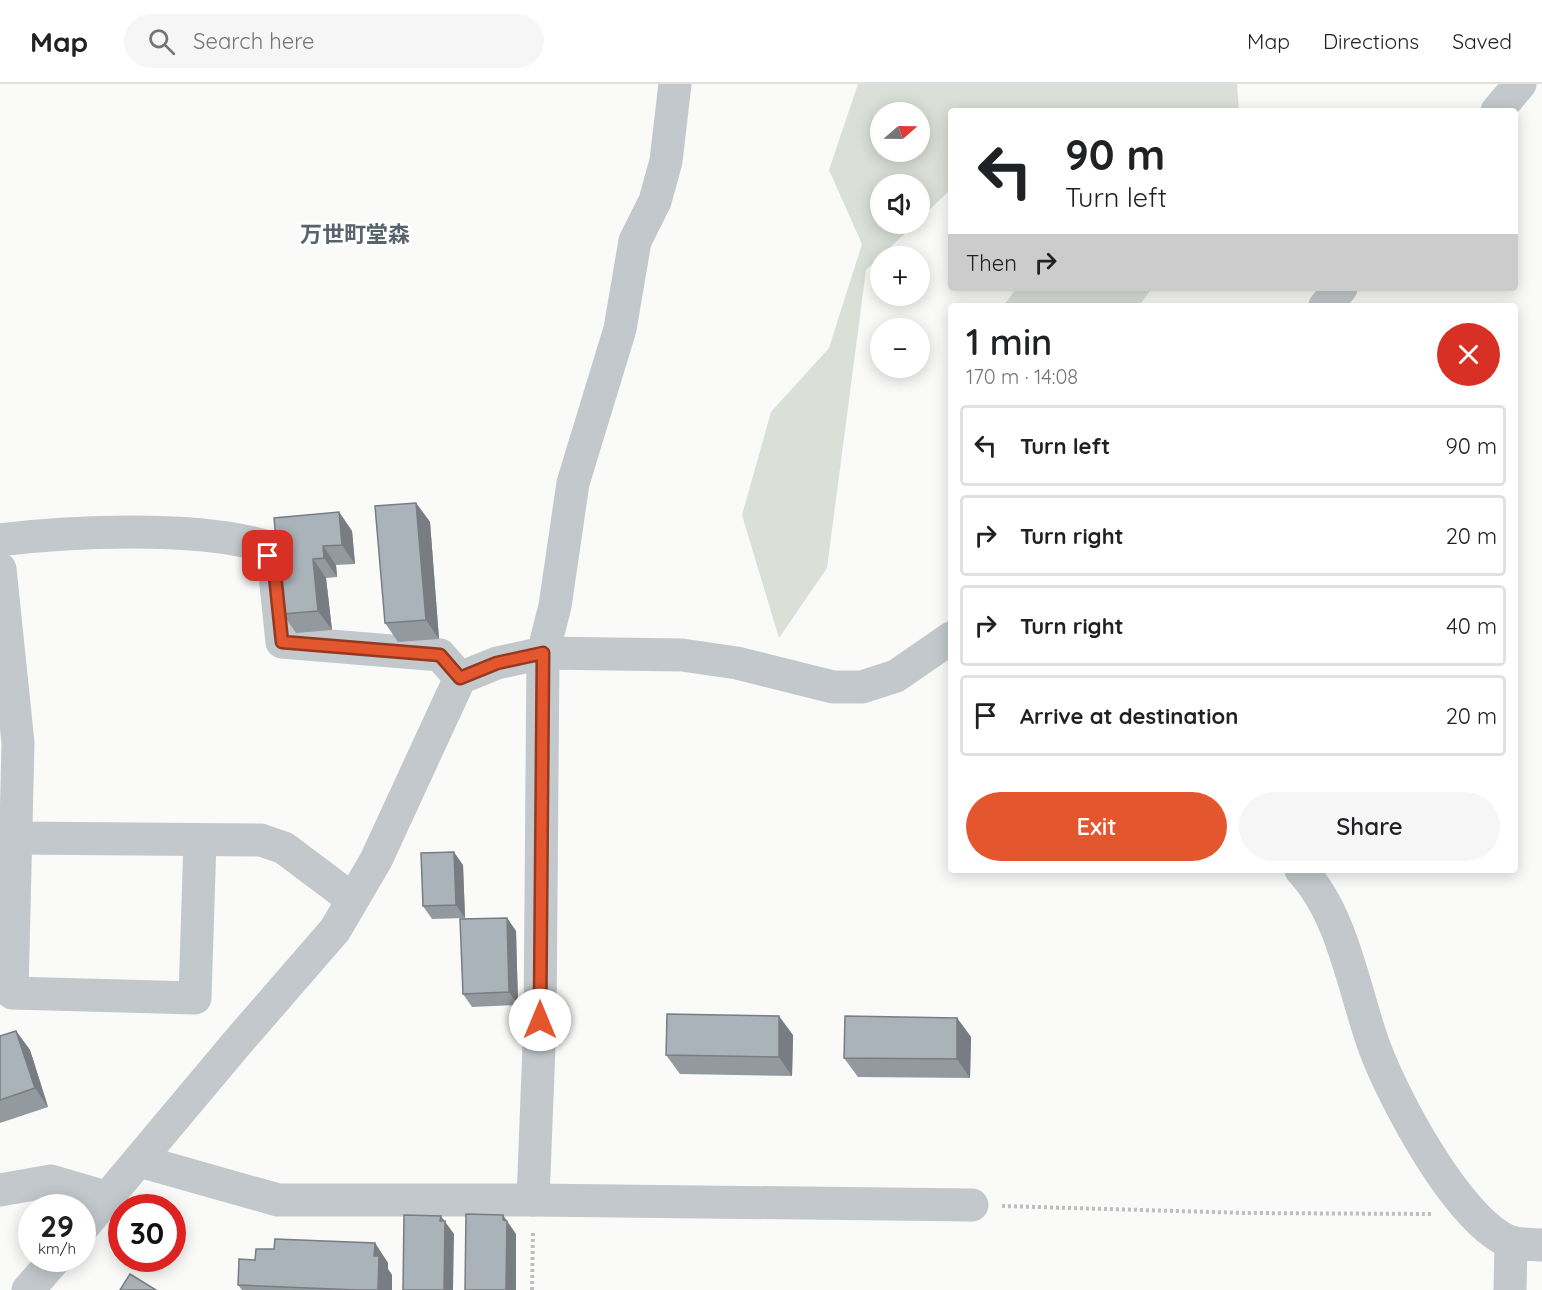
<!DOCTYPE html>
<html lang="en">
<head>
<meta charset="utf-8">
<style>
  body { margin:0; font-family:Quicksand,"Noto Sans JP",sans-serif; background:#f6f6f6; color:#202124; height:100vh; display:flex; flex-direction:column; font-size:22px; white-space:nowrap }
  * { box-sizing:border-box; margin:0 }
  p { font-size:20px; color:#757577 }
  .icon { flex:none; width:33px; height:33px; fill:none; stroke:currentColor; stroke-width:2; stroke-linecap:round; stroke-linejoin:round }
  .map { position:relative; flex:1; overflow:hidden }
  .details { position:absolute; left:948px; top:219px; width:570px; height:570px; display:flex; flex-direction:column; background:#fff; border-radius:6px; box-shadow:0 3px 15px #0003 }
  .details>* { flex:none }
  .guide { position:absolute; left:948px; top:24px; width:570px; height:183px; border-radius:6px; box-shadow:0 3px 15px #0003; background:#fff; color:#202124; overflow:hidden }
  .needle { width:39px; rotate:70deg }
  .fabs { position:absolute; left:870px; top:18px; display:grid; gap:12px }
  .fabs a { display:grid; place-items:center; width:60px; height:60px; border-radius:50%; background:#fff; box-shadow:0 3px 15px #0003; font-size:30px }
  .speed { position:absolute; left:18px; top:1110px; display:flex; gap:12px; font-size:30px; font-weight:700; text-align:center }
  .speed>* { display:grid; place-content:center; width:78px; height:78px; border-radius:50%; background:#fff; box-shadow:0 3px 15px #0003; line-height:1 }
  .speed small { font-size:15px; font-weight:400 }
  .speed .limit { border:9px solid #d22; background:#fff; color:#111 }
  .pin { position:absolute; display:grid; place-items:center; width:51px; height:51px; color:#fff; margin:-26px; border-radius:12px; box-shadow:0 3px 9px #0006 }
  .me { position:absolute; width:66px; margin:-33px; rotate:0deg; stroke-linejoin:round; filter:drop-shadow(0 0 4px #0008) }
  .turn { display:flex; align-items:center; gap:21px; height:126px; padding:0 18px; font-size:27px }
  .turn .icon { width:78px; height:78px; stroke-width:2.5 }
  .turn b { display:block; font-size:42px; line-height:51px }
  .then { display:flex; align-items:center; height:57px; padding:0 18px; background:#0003; gap:12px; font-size:22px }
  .round { display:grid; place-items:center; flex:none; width:63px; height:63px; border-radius:32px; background:#f6f6f6 }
  .overview { display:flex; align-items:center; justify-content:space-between; height:102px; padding:0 18px }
  h1 { font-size:36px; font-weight:600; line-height:45px }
  .cta { display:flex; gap:12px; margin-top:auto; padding:12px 18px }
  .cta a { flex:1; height:69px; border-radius:36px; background:#e4572e; color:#fff; font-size:24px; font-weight:600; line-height:69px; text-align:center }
  .cta a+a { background:#f6f6f6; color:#202124 }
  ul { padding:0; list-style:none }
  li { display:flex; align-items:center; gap:18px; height:81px; margin:0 12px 9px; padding:0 6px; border:3px solid #e0e0e0; border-radius:6px }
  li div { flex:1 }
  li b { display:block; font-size:22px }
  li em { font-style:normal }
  header { display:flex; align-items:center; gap:36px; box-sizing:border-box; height:84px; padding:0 30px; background:#fff; border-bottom:2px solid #e0e0e0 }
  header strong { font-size:28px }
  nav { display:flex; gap:33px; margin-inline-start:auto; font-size:21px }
  .search { width:420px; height:54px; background:#f6f6f6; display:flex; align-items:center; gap:15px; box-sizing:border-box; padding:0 21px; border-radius:33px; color:#757577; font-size:22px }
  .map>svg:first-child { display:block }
</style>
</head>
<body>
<header>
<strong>Map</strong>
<div class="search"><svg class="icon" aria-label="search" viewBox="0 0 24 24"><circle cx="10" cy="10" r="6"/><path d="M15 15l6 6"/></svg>Search here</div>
<nav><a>Map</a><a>Directions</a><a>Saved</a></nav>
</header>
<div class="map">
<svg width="1542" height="1206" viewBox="0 0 1542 1206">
  <rect width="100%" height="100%" fill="#fafaf8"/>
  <g fill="#dadfd7" fill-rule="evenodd">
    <path d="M858,0h379l2,27h-288v78l-31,30v-35h-40v40h35l-49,46 -39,298 -48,70 -37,-123 29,-103 58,-64 33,-104 -33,-74zM880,28h40v40h-40z"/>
    <path d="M1017,204h135l-13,18h-136z"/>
  </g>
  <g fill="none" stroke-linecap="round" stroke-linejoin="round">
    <g stroke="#bbbfc2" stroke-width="4" stroke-dasharray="3 3" stroke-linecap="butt">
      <path d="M1002,1122l244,7 186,1"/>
      <path d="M532,1206l1,-59"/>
    </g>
    <g stroke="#c3c8cc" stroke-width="33">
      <path d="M1497,27l23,-27"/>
      <path d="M1325,222l16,-18"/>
      <path d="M0,456c71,-9 192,-14 261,5l13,21 8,76 158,13 20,23"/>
      <path d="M0,485l18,174 -6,250 183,5 5,-158"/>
      <path d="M16,754l245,2 23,8 68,51"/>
      <path d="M1301,786c42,44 53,121 73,176 19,52 84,175 136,196 9,3 22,2 32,3"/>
      <path d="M140,1077l138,39h255l439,5"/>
      <path d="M0,1106l51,-9 58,17"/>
      <path d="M533,1116l7,-180 3,-367 12,-47 18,-123 47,-154 15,-88 20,-40 11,-40 9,-77"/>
      <path d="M82,1144l155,-185 98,-113 41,-70 84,-182 37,-15 46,-10 139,2 55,8 96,24h29l34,-11 55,-38"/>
      <path d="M28,1206l28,-32"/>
      <path d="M1510,1206l1,-48"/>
    </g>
  </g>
  <g fill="#929a9f">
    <path d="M416,419l14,19 9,117 -41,3 -13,-19z"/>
    <path d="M339,428l13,19 3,33 -19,1 1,12 -11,1 6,52 -36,3 -13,-19z"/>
    <path d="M463,781l2,53 -33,1 -9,-13z"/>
    <path d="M507,834l9,13 2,74 -46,2 -9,-13z"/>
    <path d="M957,934l14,19 -1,41 -112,-1 -14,-19z"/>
    <path d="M16,947l14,19 18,57 -48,16v-87z"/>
    <path d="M793,951l-1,41 -112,-2 -14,-19z"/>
    <path d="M375,1159l13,20v6l4,6v15h-150l-4,-5 17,-25 19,-11z"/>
  </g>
  <g fill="#777d82">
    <path d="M416,419l14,19 9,117 -13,-19z"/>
    <path d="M339,428l13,19 3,33 -13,-19z"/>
    <path d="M323,462l13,19 1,12 -13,-19z"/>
    <path d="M313,475l13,19 6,52 -14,-19z"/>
    <path d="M454,768l9,13 2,53 -9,-13z"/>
    <path d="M507,834l9,13 2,74 -9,-13z"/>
    <path d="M779,932l14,19 -1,41 -13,-19z"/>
    <path d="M957,934l14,19 -1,41 -13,-19z"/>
    <path d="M16,947l14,19 18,57 -13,-19z"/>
    <path d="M503,1131l13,19v56h-10z"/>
    <path d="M441,1132l13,18 -1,56h-9z"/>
    <path d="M375,1159l13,20v6l4,6v15h-14l-4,-34z"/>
  </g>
  <g fill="#aab3b9" stroke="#777d82" stroke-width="1.5">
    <path d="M416,419l10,117 -41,3 -10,-117z"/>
    <path d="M339,428l3,33 -19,1 1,12 -11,1 5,52 -35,3 -9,-96z"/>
    <path d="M454,768l2,53 -33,1 -2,-53z"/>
    <path d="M507,834l2,74 -46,2 -3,-75z"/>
    <path d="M667,930l112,2v41l-113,-2z"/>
    <path d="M845,932l112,2v41l-113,-1z"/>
    <path d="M16,947l19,57 -35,12v-64z"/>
    <path d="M466,1130l37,1v5l4,1 -1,69h-41z"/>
    <path d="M404,1131l37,1 -1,5h5l-1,69h-41z"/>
    <path d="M275,1155l100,4 -1,13h5l-1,34h-21l-119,-5 1,-26 16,1 1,-11h18z"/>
    <path d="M130,1190l26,16h-36z"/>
  </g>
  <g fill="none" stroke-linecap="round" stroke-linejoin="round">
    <g stroke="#94391e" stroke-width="15">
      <path id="route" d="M268,472l6,10 8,76 158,13 20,23 37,-15 46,-10 -3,367"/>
    </g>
    <use href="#route" stroke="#e4572e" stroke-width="10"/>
  </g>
  <g text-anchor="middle" stroke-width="6" stroke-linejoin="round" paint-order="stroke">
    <g font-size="22" font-weight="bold" fill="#57646e" stroke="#fff">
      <text x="355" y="158">万世町堂森</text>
    </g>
  </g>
</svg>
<div class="fabs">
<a><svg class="needle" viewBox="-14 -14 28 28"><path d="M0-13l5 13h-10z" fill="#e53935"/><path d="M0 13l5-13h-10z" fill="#757577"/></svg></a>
<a><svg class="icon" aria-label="sound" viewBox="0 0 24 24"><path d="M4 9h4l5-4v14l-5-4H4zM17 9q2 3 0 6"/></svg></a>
<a>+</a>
<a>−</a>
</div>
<div class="speed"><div>29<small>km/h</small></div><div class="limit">30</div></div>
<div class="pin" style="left:268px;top:472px;background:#d93025"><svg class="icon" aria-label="arrive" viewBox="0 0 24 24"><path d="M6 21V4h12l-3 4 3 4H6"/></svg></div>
<svg class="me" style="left:540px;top:936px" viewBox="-20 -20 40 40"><circle r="19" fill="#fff"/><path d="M0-13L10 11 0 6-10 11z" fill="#e4572e"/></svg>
<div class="guide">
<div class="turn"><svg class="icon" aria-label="left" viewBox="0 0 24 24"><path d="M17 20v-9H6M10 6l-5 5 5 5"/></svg><div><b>90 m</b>Turn left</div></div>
<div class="then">Then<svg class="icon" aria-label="right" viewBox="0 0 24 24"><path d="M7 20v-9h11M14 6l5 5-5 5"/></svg></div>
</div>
<section class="details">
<div class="overview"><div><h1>1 min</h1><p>170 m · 14:08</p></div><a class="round" style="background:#d93025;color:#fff"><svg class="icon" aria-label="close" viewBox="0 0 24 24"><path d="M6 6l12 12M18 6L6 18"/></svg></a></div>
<ul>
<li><svg class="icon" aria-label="left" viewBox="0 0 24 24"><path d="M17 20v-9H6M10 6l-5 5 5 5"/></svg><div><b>Turn left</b></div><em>90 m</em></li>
<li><svg class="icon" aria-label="right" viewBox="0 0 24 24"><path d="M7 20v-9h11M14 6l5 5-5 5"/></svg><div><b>Turn right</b></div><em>20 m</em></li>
<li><svg class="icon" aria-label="right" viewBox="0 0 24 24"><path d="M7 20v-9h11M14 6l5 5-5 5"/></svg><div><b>Turn right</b></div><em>40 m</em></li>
<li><svg class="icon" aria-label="arrive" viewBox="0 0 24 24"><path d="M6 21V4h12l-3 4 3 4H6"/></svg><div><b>Arrive at destination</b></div><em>20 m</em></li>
</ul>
<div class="cta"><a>Exit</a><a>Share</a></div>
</section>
</div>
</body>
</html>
